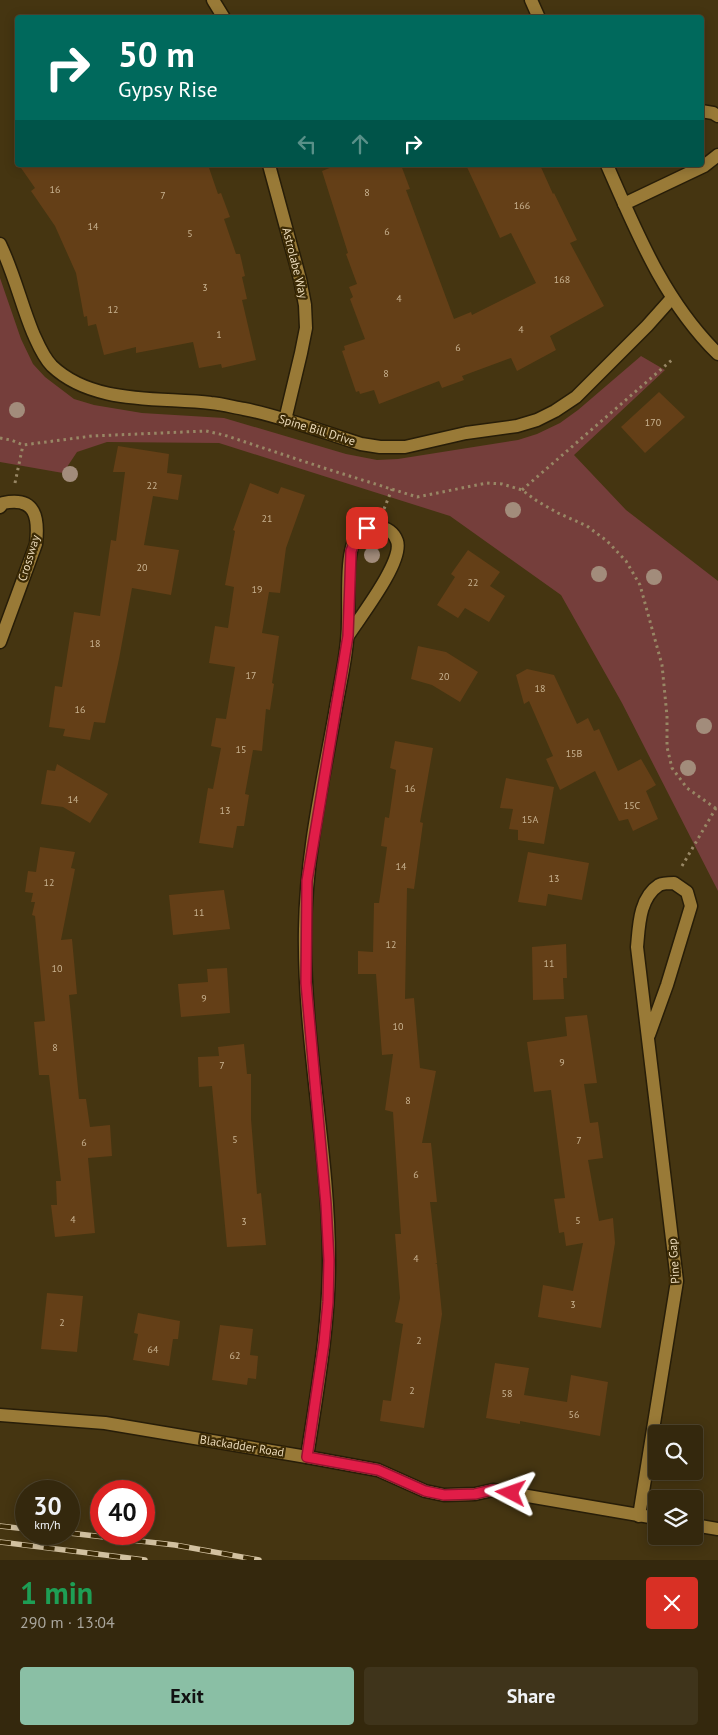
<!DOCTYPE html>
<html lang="en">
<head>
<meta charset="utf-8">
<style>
  body { margin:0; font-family:"PT Sans",sans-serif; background:#3f341b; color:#f1f3f6; height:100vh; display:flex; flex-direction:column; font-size:19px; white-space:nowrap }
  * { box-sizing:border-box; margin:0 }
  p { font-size:16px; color:#a9a69d }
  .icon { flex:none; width:28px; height:28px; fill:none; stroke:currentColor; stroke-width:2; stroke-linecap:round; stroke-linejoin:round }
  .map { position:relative; height:1560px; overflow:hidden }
  .details { display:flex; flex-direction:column; background:#34280d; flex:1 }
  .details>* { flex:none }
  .banner { position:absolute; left:15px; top:15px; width:689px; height:152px; border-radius:5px; box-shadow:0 2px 12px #0003,0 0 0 1px #4e442e; background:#00695c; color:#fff; overflow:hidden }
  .tools { position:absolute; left:648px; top:1425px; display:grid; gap:10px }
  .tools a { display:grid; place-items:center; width:55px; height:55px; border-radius:5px; background:#34280d; box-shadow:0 2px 12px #0003,0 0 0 1px #4e442e; font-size:25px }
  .speed { position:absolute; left:15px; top:1480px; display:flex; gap:10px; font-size:25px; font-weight:700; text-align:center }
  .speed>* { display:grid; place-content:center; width:65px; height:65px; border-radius:50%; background:#34280d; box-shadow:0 2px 12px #0003,0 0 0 1px #4e442e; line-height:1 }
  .speed small { font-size:12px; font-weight:400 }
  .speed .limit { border:8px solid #d22; background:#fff; color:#111 }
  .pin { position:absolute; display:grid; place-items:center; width:42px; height:42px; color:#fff; margin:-21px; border-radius:10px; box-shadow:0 2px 8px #0006 }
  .me { position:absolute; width:55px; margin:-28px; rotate:274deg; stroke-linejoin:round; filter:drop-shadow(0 0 4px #0008) }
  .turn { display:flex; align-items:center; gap:18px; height:105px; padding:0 20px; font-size:22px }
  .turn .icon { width:65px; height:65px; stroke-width:2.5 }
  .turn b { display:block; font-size:35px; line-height:42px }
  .lanes { display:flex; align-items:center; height:48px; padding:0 20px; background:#0003; justify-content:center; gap:25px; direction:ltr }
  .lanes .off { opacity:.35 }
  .round { display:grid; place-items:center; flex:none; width:52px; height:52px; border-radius:5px; background:#3f341b }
  .head { display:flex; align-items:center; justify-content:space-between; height:85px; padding:0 20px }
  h1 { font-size:30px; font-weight:700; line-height:38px; color:#1e9e55 }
  .action { display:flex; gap:10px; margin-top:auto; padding:10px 20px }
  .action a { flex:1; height:58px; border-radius:5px; background:#8abfa5; color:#111; font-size:20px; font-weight:700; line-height:58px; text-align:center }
  .action a+a { background:#3f341b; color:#f1f3f6 }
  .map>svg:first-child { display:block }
</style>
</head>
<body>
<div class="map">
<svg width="718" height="1560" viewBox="0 0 718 1560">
  <rect width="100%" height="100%" fill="#453511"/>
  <path fill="#753e3b" d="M0,278l21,61 12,25 12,13 29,22 20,6 48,8 82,5 122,36 31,6 21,-1 120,-19 19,-6 23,-11 18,-13 63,-54 24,14 -91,85 52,55 92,71v310l-96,-188 -61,-108 -111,-79 -231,-73 -112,-1 -30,10 -14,21 -63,-11z"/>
  <g fill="#643f17">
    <path d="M19,165h189l10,29 3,-1 9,24 -6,2 12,35h4l5,22 -3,1 5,22 -5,1 14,60 -34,8 -1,-4 -22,4 -6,-26 -57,11v-6l-32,8 -8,-31 -8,2 -1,-10 -3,1 -8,-44 -21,-47 -24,-35 4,-3z"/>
    <path d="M337,165h64l9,24 -4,1 48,129 17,-7 1,3 64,-32 -25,-50 -11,5 -34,-73h74l13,29 1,-1 23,47 -7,3 34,63 -54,30 6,14 -39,21 -6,-13 -49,18 2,4 -22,8 -3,-7 -60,23 -5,-14 -14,4 -1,-3 -3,1 -14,-41 3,-1 -1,-4 21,-7 -15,-40 3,-2 -4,-10 8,-3 -11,-30 2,-1 -26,-82z"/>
    <path d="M659,392l26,25 -40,36 -24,-26z"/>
    <path d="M118,446l51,8 -2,19 15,2 -4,25 -25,-4 -9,49 35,5 -8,45 -39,-7 -13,71 -14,64 -11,-1 -4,18 -27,-4 2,-7 -16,-2 6,-41 7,1 12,-75 26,4 11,-76 5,1 9,-69h-12z"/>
    <path d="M250,483l28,11 3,-7 24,8 -19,53 -6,45 -11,-1 -7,41 17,3 -7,47 2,1 -4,26 -4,-1 -4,42 -9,-1 -8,44 4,1 -5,31h-7l-4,22 -34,-5 9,-55 5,1 8,-41 -10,-2 5,-28 10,1 9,-52 -26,-4 6,-37 13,2 6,-41 -9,-2 10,-54 -2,-1z"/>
    <path d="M468,550l32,22 -10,14 15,10 -16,26 -24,-14 -7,10 -21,-13 18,-28 -4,-3z"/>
    <path d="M418,646l28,6 32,20 -18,30 -28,-17 -21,-6z"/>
    <path d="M527,669l27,6 23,49 11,-6 6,13 5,-2 19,42 23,-12 15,26 -10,6 12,28 -25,12 -5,-12 -9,2 -24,-50 -35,19 -14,-31 7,-3 -24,-55 -5,3 -8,-29z"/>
    <path d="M395,741l38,7 -13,74 3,1 -9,66 -7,-1 -2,111 9,-1 6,70 16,3 -14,72h9l6,59h-7l7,61h-2l2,1 5,50 -18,114 -44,-7 3,-21 8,1 12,-77 -8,-2 5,-24 -5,-64h6l-8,-122 -8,-2 8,-56 -11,1 -6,-81h-18v-23l15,1 1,-49h5l8,-56 -6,-1 4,-29 4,1 7,-48 -6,-2z"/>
    <path d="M57,764l51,30 -18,29 -27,-16 -22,-3 6,-34 8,1z"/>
    <path d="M506,778l48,9 -10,57 -26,-4v-10l-9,-1 4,-20 -13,-1z"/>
    <path d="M40,847l35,5 -4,16 4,1 -14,71 11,-1 5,55 -8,1 10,104h7l4,28 20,-2 2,31 -24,2 7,75 -40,4 -4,-32h6l-1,-24h5l-12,-106h-10l-5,-53 11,-1 -10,-105 -3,-1 3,-13h-4l2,-9 -8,-1 3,-21 8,1z"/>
    <path d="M528,852l61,11 -7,37 -34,-6 -2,12 -28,-4z"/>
    <path d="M224,890l6,39 -57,6 -4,-40z"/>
    <path d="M566,944l1,34h-4l1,21 -31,1 -1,-53z"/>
    <path d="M227,968l3,45 -49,4 -3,-33 30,-2 -1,-13z"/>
    <path d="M587,1015l10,68 -13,1 6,39 8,-1 5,36 -15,2 11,61 14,-3 2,25 -14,85 -63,-11 5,-32 30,6 10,-48 -17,3 -2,-14 -5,1 -5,-34 11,-1 -14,-108 -17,2 -7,-50 40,-6 -2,-19z"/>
    <path d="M244,1044l3,30h4v45l6,75 4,-1 5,52 -39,2 -15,-161 -13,1 -1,-30 21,-1 -1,-9z"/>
    <path d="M47,1293l36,3 -6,56 -36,-3z"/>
    <path d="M138,1313l42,8 -2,18h-5l-4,27 -36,-6 5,-26 -4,-1z"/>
    <path d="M220,1325l33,4 -3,26 8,1 -2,23 -8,-1 -1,7 -35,-5z"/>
    <path d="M495,1363l34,5 -5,27 43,7 4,-27 37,7 -8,54 -80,-15v3l-34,-6z"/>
  </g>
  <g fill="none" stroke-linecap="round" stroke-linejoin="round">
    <g stroke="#271d08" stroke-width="15">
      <g id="minor">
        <path d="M213,0l11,18"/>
        <path d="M701,111l12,2 5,3"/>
        <path d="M269,165l31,114 5,26 1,23 -5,25 -16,67"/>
        <path d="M624,204l80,-38 14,-11"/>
        <path d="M0,244c14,29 21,60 33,89 5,11 10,24 19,33 41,39 107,31 159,37 11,1 22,4 33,6 40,8 79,23 117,35l19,3h25l61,-14 51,-7 20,-6 18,-9 21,-14 71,-71 25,-28"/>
        <path d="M0,507l3,-4c33,-7 36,15 33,41l-36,98"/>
        <path d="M307,1457c10,-65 22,-130 22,-196 0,-111 -26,-221 -24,-332 1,-73 17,-144 30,-216 5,-30 13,-61 13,-92 1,-20 -3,-70 9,-85 11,-14 34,-12 40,5 7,20 -37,76 -49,95"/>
        <path d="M639,1516l38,-235 -40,-334c2,-21 2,-49 22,-62 4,-2 11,-2 15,-2l13,9 4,14 -24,79 -18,50"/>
      </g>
    </g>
    <g stroke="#271d08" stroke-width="15">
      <g id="tertiary">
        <path d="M531,0l8,18"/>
        <path d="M607,165c30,68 57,136 111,189"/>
        <path d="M0,1415l105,8 202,34 71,13 47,21 19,4 31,-1 18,-4 163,28"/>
        <path d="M694,1525l24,4"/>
      </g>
    </g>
    <g stroke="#988765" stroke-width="3" stroke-dasharray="2.5 4" stroke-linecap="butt">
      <path d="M0,438l11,2 12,5 69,-9 114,-5 18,4 100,33 93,29 70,-14 15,1 20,6 15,11 21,12 29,13 20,15 19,20 14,24 22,80 5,51v31l5,21 15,20 31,22"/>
      <path d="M15,483l8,-38"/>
      <path d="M522,490l151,-131"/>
      <path d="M384,509l8,-20"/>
      <path d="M682,866l34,-58"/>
    </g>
    <use href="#minor" stroke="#997a37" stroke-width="12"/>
    <use href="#tertiary" stroke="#997a37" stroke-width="12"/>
    <g stroke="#d2c1a0" stroke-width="5.5">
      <g id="rail">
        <path d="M0,1526l26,3"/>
        <path d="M69,1533l106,12 84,15"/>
        <path d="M0,1542l145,18"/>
      </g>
    </g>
    <use href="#rail" stroke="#3b2a05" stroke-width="4" stroke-dasharray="11" stroke-linecap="butt"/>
  </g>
  <g fill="#a28c7b">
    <circle cx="17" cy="410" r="8"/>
    <circle cx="70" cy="474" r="8"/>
    <circle cx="513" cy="510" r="8"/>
    <circle cx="372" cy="555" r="8"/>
    <circle cx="599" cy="574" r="8"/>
    <circle cx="654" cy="577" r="8"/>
    <circle cx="704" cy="726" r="8"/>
    <circle cx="688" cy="768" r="8"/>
  </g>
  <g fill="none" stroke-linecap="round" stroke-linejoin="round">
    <g stroke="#92132f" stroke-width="12">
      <path id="route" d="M367,528l-10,8 -6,15 -3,85 -41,245 -1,102 20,221 3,56 -1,42 -4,41 -17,114 71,13 47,21 19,4 31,-1 17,-4 19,3"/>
    </g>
    <use href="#route" stroke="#e11d48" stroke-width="9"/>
  </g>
  <g text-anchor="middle" stroke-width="4.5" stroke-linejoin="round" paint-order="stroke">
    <g font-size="10" fill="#c9b391">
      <text x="55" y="193">16</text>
      <text x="367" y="196">8</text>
      <text x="163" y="199">7</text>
      <text x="522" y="209">166</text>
      <text x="93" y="230">14</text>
      <text x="387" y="235">6</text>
      <text x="190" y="237">5</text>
      <text x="562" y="283">168</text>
      <text x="205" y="291">3</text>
      <text x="399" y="302">4</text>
      <text x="113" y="313">12</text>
      <text x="521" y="333">4</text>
      <text x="219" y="338">1</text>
      <text x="458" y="351">6</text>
      <text x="386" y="377">8</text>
      <text x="653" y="426">170</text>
      <text x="152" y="489">22</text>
      <text x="267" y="522">21</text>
      <text x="142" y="571">20</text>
      <text x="473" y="586">22</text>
      <text x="257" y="593">19</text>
      <text x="95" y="647">18</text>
      <text x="251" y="679">17</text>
      <text x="444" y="680">20</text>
      <text x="540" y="692">18</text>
      <text x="80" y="713">16</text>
      <text x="241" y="753">15</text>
      <text x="574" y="757">15B</text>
      <text x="410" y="792">16</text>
      <text x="73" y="803">14</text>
      <text x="632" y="809">15C</text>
      <text x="225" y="814">13</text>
      <text x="530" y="823">15A</text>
      <text x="401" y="870">14</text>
      <text x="554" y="882">13</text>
      <text x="49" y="886">12</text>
      <text x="199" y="916">11</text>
      <text x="391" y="948">12</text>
      <text x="549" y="967">11</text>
      <text x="57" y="972">10</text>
      <text x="204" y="1002">9</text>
      <text x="398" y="1030">10</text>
      <text x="55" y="1051">8</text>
      <text x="562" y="1066">9</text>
      <text x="222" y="1069">7</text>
      <text x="408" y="1104">8</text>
      <text x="235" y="1143">5</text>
      <text x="579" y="1144">7</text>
      <text x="84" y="1146">6</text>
      <text x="416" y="1178">6</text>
      <text x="73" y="1223">4</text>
      <text x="578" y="1224">5</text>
      <text x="244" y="1225">3</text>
      <text x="416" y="1262">4</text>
      <text x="573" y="1308">3</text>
      <text x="62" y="1326">2</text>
      <text x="419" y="1344">2</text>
      <text x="153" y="1353">64</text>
      <text x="235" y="1359">62</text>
      <text x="412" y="1394">2</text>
      <text x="507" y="1397">58</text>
      <text x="574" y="1418">56</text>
    </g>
    <g font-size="12" fill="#ebdaba" stroke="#3b2a05">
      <text transform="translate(295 263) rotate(76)" y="4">Astrolabe Way</text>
      <text transform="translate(317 430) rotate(17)" y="4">Spine Bill Drive</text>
      <text transform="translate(29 558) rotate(-73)" y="4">Crossway</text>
      <text transform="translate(674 1261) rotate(-94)" y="4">Pine Gap</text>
      <text transform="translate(242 1446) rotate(9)" y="4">Blackadder Road</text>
    </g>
  </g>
</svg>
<div class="tools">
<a><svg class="icon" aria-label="search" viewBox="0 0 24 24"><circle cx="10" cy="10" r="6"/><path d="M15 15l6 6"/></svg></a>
<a><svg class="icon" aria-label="layers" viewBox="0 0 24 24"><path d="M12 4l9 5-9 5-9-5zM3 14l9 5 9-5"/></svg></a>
</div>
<div class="speed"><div>30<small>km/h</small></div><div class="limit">40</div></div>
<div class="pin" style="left:367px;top:528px;background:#d93025"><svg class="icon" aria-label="arrive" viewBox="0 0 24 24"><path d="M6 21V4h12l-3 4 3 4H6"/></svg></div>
<svg class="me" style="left:511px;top:1493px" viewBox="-20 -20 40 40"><path d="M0-17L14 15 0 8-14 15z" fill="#e11d48" stroke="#fff" stroke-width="4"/></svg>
<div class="banner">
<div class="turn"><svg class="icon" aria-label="right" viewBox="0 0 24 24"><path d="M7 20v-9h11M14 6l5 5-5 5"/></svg><div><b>50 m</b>Gypsy Rise</div></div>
<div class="lanes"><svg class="icon off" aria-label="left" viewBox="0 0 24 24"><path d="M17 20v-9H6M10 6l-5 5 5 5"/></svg><svg class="icon off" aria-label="ahead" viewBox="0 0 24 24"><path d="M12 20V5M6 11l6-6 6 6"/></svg><svg class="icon" aria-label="right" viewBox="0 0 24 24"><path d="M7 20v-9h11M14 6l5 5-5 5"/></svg></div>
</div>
</div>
<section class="details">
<div class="head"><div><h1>1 min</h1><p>290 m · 13:04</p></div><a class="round" style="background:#d93025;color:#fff"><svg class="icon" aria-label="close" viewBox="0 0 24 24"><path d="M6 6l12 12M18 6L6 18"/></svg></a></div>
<div class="action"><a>Exit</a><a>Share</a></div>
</section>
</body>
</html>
